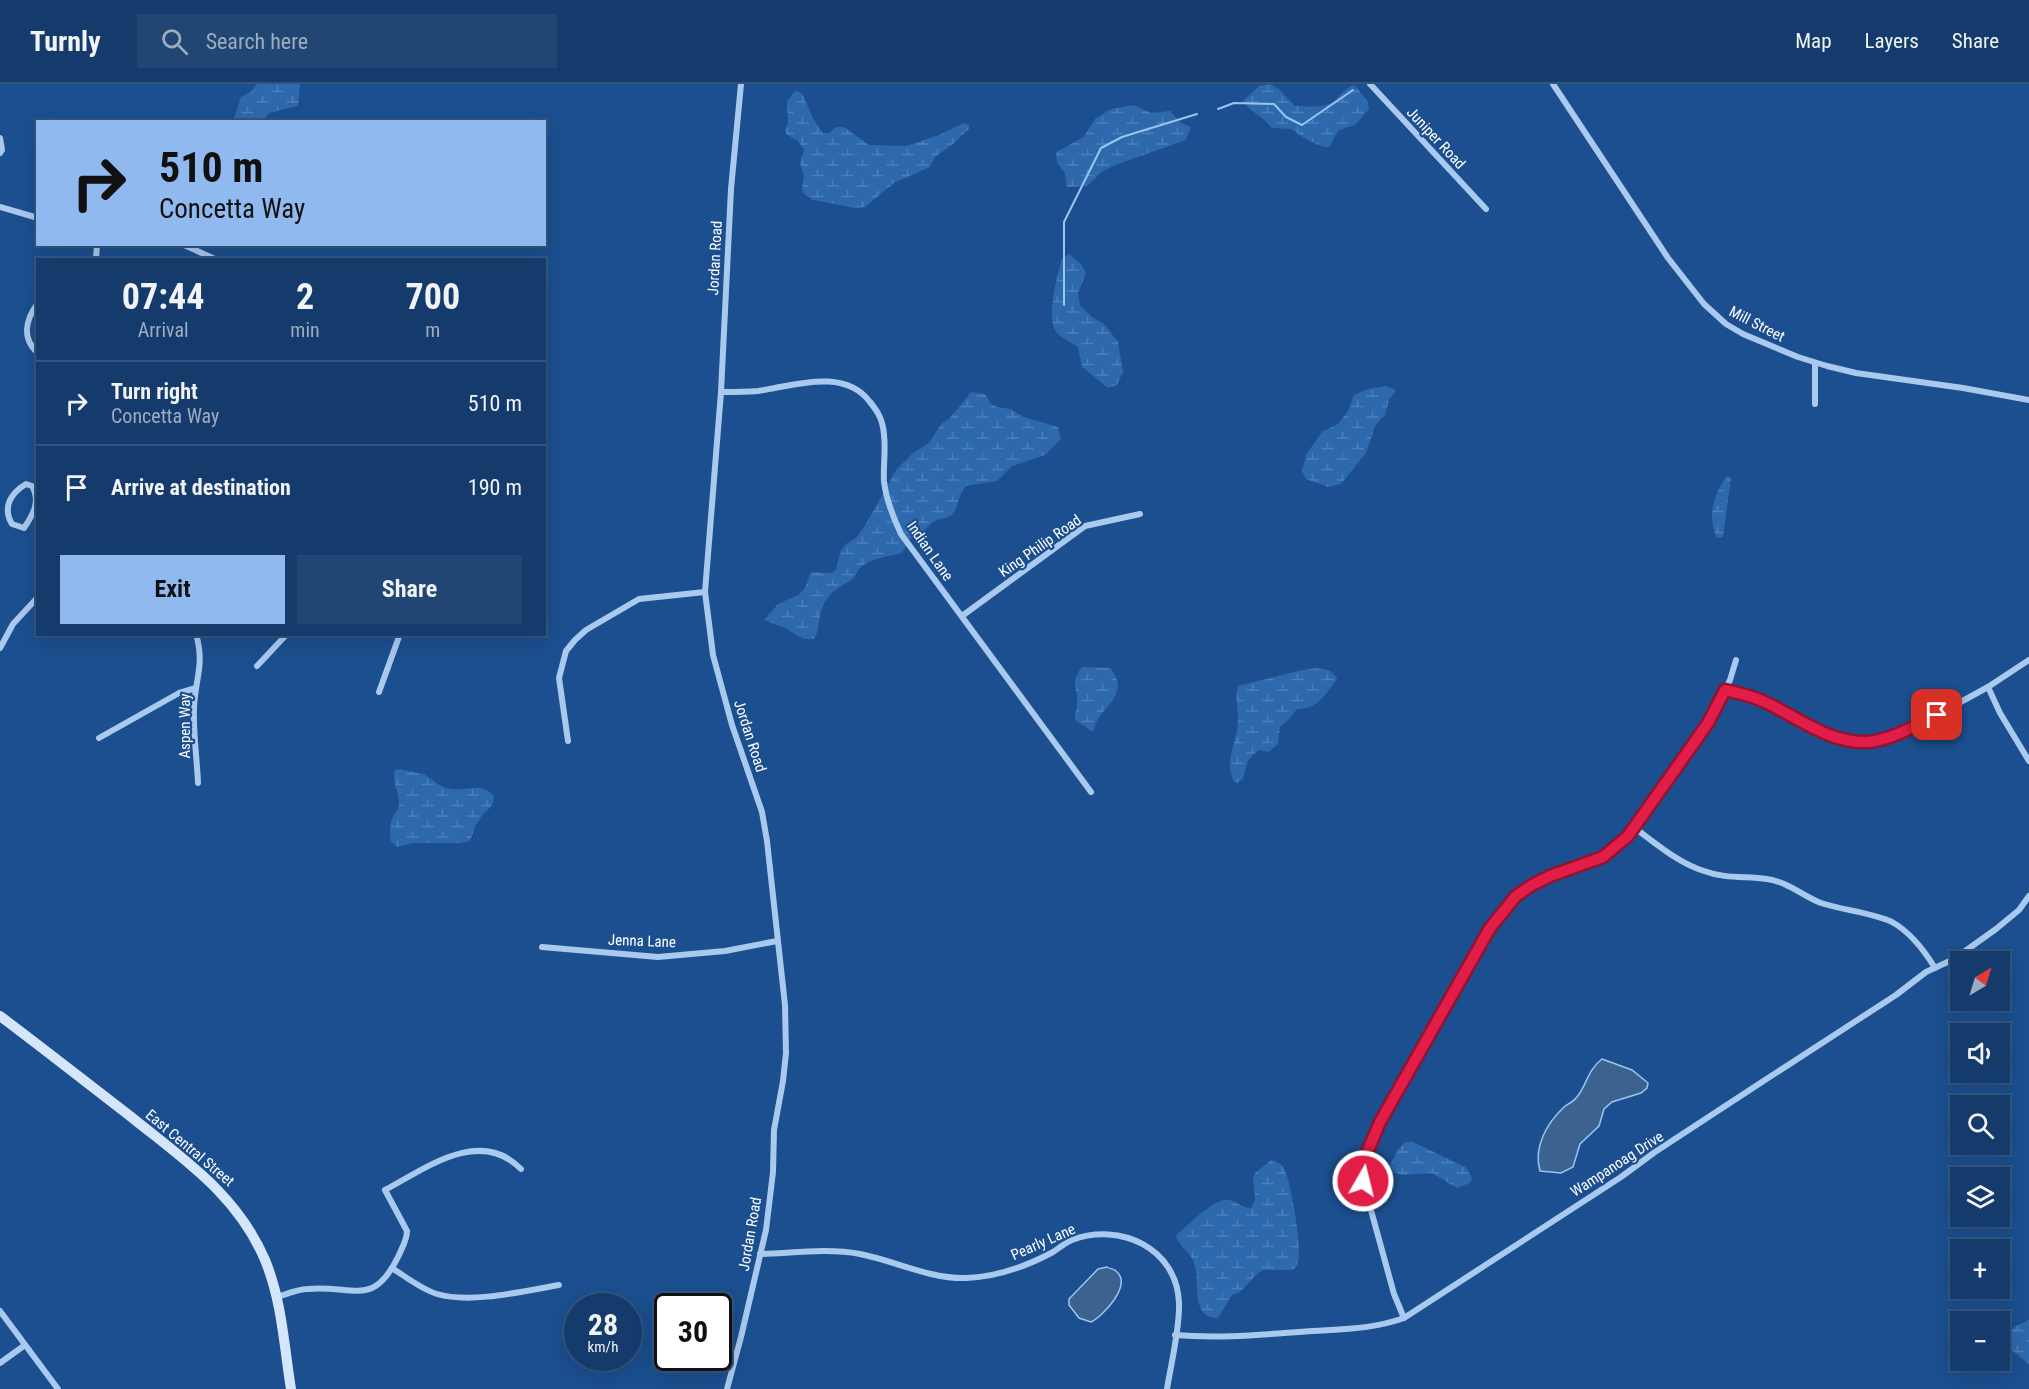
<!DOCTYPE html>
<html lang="en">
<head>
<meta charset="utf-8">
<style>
  body { margin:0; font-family:"Roboto Condensed",sans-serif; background:#214673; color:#f1f3f6; height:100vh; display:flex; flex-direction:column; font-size:22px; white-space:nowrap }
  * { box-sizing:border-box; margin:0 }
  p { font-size:20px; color:#9dadc1 }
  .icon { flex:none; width:33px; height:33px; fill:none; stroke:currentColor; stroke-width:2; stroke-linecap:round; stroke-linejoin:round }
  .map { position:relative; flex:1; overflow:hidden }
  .side { position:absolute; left:36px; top:174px; width:510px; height:378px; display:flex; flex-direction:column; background:#143b6b; border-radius:0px; box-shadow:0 6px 24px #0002,0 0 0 2px #33557e }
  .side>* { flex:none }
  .guide { position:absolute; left:36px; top:36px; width:510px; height:126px; border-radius:0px; box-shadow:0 6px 24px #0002,0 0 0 2px #33557e; background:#90b9f0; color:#111; overflow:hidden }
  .needle { width:39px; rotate:38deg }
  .fabs { position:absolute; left:1950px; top:867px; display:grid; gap:12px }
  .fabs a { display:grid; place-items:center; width:60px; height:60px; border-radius:0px; background:#143b6b; box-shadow:0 6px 24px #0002,0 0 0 2px #33557e; font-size:30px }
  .speed { position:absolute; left:564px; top:1209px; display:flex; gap:12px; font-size:30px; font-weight:700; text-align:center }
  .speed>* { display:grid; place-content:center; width:78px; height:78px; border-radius:50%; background:#143b6b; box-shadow:0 6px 24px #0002,0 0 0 2px #33557e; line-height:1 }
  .speed small { font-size:15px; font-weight:400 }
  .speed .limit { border:3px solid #111; border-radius:9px; background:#fff; color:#111 }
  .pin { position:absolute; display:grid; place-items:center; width:51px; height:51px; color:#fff; margin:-26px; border-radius:12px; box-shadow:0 3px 9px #0006 }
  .me { position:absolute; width:66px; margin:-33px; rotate:8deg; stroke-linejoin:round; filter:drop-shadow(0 0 4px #0008) }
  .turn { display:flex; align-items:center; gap:21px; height:126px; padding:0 24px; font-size:27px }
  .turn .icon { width:78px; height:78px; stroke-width:2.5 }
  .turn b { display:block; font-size:42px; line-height:51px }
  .eta { display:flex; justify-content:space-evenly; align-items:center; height:102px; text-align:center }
  .eta b { font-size:36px; font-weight:700; line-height:42px }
  .cta { display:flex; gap:12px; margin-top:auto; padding:12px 24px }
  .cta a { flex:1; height:69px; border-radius:0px; background:#90b9f0; color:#111; font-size:24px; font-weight:700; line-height:69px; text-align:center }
  .cta a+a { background:#214673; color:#f1f3f6 }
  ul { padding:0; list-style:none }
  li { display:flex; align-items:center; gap:18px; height:84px; padding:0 24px; border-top:2px solid #33557e }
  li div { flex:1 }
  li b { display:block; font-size:22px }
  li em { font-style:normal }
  header { display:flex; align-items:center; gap:36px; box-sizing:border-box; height:84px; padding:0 30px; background:#143b6b; border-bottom:2px solid #33557e }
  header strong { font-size:28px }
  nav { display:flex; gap:33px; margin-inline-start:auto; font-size:21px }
  .search { width:420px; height:54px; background:#214673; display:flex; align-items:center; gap:15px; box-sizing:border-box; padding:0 21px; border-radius:0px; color:#9dadc1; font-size:22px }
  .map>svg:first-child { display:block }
</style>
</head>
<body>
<header>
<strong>Turnly</strong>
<div class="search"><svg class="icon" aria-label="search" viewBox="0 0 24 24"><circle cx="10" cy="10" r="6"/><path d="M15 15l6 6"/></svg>Search here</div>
<nav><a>Map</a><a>Layers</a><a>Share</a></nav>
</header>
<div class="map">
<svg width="2029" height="1305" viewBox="0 0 2029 1305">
  <defs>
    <pattern id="wetland-marsh" width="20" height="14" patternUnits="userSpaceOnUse" patternTransform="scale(1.5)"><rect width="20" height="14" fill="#2e69ad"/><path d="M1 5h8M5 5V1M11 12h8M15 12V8" fill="none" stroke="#4d80b9"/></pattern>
  </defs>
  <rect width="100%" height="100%" fill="#1b4f8f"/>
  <g fill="url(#wetland-marsh)">
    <path d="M257,0h43l-2,22 -29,7 -6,8h-30l8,-24 11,-6z"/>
    <path d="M1270,0l9,5 16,17c12,0 29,3 39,-5 8,-7 10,-12 20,-16l13,15 2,9 -14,16 -16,5 -10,17c-9,1 -29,-11 -37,-18l-20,-1c-8,-11 -22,-16 -29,-27l16,-15z"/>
    <path d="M795,7l7,2 11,25 10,15h6l7,-6h8l25,18 37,1 33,-11 25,-12 5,2v4l-15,14 -19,14 -5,10 -36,16 -29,24 -10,1 -42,-8 -9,-6 -2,-5 2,-13 -4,-13 4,-13 -6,-9 -12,-7 -1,-4 3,-7 -1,-22z"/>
    <path d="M1134,21l17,8 19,-2 11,12 10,4 -5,13 -68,24 -15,7 -16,15 -20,1 -2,-14 -8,-10 -1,-9 2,-3 26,-14 11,-18 16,-10z"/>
    <path d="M1069,170l12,10 5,9 -8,20 2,13 11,10 14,9 13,17 5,30 -6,13 -9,3 -26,-21 -4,-20c-7,-5 -19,-10 -23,-17 -8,-15 2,-55 7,-71z"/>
    <path d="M1386,302l10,4 -7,10 -4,15 -10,11 -9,27 -25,31 -13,3 -22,-8 -4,-8 5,-18 15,-21 16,-8 10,-13 6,-16 14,-6z"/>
    <path d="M971,308l14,2 6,10 6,3 13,2 14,8 34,10 3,12 -16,16 -33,11 -15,15 -31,5c-7,8 -7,17 -12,26 -4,6 -11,6 -17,8 -11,5 -11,14 -27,19l-8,14c-12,3 -29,5 -40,13 -5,3 -5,11 -11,14 -13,8 -23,13 -29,28 -4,11 -2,21 -8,31h-10l-19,-11 -21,-8 14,-16 20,-9 7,-7 6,-16 21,1 4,-4 5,-19 5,-6 10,-6 8,-11 33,-58 17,-17 15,-9 12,-19 9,-6z"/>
    <path d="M1727,392l4,2 -8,59 -6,1c-10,-22 -4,-43 10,-62z"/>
    <path d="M1082,583l28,1c21,24 -5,36 -14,55 -1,3 -2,6 -3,9l-18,-12c-1,-7 2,-9 2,-15 2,-18 -9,-20 5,-38z"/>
    <path d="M1319,584c8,2 15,3 18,11 -12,16 -19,30 -40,30l-9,11 -8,7 -2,17 -9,8 -10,-2c-12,8 -13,16 -16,29l-6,4 -3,-1c-11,-22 4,-40 4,-62 1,-12 -4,-22 0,-34l64,-16z"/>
    <path d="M399,685c8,2 16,3 24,5 7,3 13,10 21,13 21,8 34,-8 50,9 0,12 -6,12 -13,21 -5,6 -8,16 -11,24l-9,2h-47l-17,4 -6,-5c-1,-8 -2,-18 2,-25 2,-5 6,-7 6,-13 1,-11 -8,-24 -4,-34z"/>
    <path d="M1405,1058h8l54,26 5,10 -2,5 -13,5 -25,-15 -30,2 -9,-3 -3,-7 8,-15z"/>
    <path d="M1271,1076c5,1 9,3 12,7 8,10 19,81 15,95 -1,4 -2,5 -5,8h-30l-5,3 -18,19 -8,3 -14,23c-29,0 -17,-37 -24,-55 -3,-11 -16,-17 -18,-28 12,-9 39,-39 54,-35 8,2 12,8 21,8l4,-9 -2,-21 2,-5z"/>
    <path d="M2029,1236v44l-20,-16 -3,-8 8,-13z"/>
  </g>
  <g fill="#3c6290" stroke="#9cc4f0" stroke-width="1.5">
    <path d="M1602,975l30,11 16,13 -1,5 -6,5 -29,9 -8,7 -5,17 -19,18 -7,23 -12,6 -21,-2c-7,-24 7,-48 24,-64 4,-3 9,-5 12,-9 10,-10 11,-28 26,-39z"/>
    <path d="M1107,1183c3,2 7,2 9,4 17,14 -13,45 -25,51l-12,-4 -10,-13v-6l29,-30z"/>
  </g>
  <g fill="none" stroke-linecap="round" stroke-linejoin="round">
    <g stroke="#9cc4f0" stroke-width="2">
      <path d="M1218,25l16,-6 40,1 12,13 16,8 51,-35"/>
      <path d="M1064,221v-83l37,-74 21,-11 75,-23"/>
    </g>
    <g stroke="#a9c9ee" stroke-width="6">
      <path d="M1370,0l116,125"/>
      <path d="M1553,0l115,174 36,46 22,20 17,10 55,23 29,9 29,7 107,15 66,12"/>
      <path d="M0,54l2,12 -2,3"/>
      <path d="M0,123l38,11"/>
      <path d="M182,160l35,16"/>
      <path d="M96,176l1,-16"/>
      <path d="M38,219c-12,16 -17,35 0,50"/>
      <path d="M1815,279v41"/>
      <path d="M721,308c12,0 25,0 37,-1 35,-5 86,-24 112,11 9,11 13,19 14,33 2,15 -1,31 0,46 2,19 9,36 17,53l190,258"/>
      <path d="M26,400l6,2c9,15 1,29 -8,42l-12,-4c-10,-17 -1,-31 14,-40z"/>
      <path d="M962,532l123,-90 55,-12"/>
      <path d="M196,550c9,31 -1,45 -2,74 -1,25 3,51 4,75"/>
      <path d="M0,564l13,-24 25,-27"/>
      <path d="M257,582l30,-32"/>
      <path d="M1988,603l12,26 29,48"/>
      <path d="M1725,606l23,5 18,8 27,15 36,17 19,6 21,1 37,-10 82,-45 41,-27"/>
      <path d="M379,608l21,-58"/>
      <path d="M99,654l80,-45 17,-5"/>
      <path d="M568,657l-9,-63 7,-27 9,-11 11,-10 53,-31 66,-7"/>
      <path d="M1635,744c21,16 44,35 69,43 21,8 42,5 63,8 21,3 36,17 54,24 21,7 53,10 71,19 18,10 32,28 43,46"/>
      <path d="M542,863l116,10 67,-6 52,-10"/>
      <path d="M760,1170c33,-1 68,-6 100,0 36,7 69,25 106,24 30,-1 61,-12 87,-26 6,-4 12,-9 19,-12 48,-18 105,8 107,63 1,25 -8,61 -12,86"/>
      <path d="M392,1184c14,9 29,21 45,26 34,10 87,-3 122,-9"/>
      <path d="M277,1213c10,-3 21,-8 31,-8 46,-4 65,19 90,-32 4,-9 9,-17 9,-26l-22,-41c41,-22 95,-63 136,-21"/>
      <path d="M0,1227l58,78"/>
      <path d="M1404,1234l-10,-24 -31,-113 1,-21 16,-38 110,-194 26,-32 16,-11 18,-9 53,-19 25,-21 80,-113 22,-43 6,-20"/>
      <path d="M1175,1251c47,4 92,-1 138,-4 32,-2 60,-2 91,-13l217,-141 34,-25 110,-72 131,-85 30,-23 28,-13 42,-30 23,-19 10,-14"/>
      <path d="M0,1279l25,-18"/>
      <path d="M727,1305l14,-52 25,-107 7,-58 1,-42 9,-49 3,-28 -1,-48 -18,-164 -5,-29 -30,-87 -19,-70 -8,-63 16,-200 10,-203 10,-105"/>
    </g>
    <path stroke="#d6e6fa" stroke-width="10" d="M0,932c44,33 87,67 130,100 53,43 107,78 135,144 17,41 19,86 26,129"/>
  </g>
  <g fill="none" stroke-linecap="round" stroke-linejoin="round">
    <g stroke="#92132f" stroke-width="15">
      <path id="route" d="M1363,1097l1,-21 16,-38 110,-194 26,-32 16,-11 18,-9 53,-19 25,-21 80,-113 17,-33c14,3 27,6 40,12 32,15 65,42 103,40 23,-2 49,-17 69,-27"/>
    </g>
    <use href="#route" stroke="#e11d48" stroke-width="10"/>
  </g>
  <g text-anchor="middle" stroke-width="4.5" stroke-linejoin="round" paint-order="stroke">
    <g font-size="15" fill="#fff" stroke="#1b4f8f">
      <text transform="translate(1436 54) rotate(47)" y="5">Juniper Road</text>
      <text transform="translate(715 174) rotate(-87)" y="5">Jordan Road</text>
      <text transform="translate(1757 240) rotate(27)" y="5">Mill Street</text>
      <text transform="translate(1040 462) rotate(-35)" y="5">King Philip Road</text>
      <text transform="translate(930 467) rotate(55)" y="5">Indian Lane</text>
      <text transform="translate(185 642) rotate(-90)" y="5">Aspen Way</text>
      <text transform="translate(750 652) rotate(72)" y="5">Jordan Road</text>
      <text transform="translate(642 857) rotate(2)" y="5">Jenna Lane</text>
      <text transform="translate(190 1064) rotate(40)" y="5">East Central Street</text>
      <text transform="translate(1617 1080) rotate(-33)" y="5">Wampanoag Drive</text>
      <text transform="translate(750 1150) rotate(-80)" y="5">Jordan Road</text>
      <text transform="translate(1043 1158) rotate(-24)" y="5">Pearly Lane</text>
    </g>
  </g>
</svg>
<div class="fabs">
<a><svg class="needle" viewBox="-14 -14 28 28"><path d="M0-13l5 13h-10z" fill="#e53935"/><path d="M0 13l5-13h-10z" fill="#9dadc1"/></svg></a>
<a><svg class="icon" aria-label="sound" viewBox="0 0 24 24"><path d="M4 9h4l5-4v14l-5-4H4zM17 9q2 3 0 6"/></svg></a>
<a><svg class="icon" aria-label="search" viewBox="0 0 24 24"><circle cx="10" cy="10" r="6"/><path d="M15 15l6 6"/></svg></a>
<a><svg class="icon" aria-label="layers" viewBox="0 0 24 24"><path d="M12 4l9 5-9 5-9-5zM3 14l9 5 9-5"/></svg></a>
<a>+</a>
<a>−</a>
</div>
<div class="speed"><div>28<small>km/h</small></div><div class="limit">30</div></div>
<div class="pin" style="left:1937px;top:631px;background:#d93025"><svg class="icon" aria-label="arrive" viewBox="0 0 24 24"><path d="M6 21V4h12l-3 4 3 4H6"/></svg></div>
<svg class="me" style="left:1363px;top:1097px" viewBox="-20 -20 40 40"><circle r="17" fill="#e11d48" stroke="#fff" stroke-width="3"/><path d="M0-11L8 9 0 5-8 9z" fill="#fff"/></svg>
<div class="guide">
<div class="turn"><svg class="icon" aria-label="right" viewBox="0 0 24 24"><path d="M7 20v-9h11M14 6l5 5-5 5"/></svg><div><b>510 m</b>Concetta Way</div></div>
</div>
<section class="side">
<div class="eta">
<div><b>07:44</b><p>Arrival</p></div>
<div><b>2</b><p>min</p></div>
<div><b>700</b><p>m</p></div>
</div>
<ul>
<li><svg class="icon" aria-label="right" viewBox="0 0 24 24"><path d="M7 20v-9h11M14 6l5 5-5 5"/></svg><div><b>Turn right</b><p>Concetta Way</p></div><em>510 m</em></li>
<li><svg class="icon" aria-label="arrive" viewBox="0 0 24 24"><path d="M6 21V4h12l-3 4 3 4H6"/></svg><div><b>Arrive at destination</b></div><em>190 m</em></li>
</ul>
<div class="cta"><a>Exit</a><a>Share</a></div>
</section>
</div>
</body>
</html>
